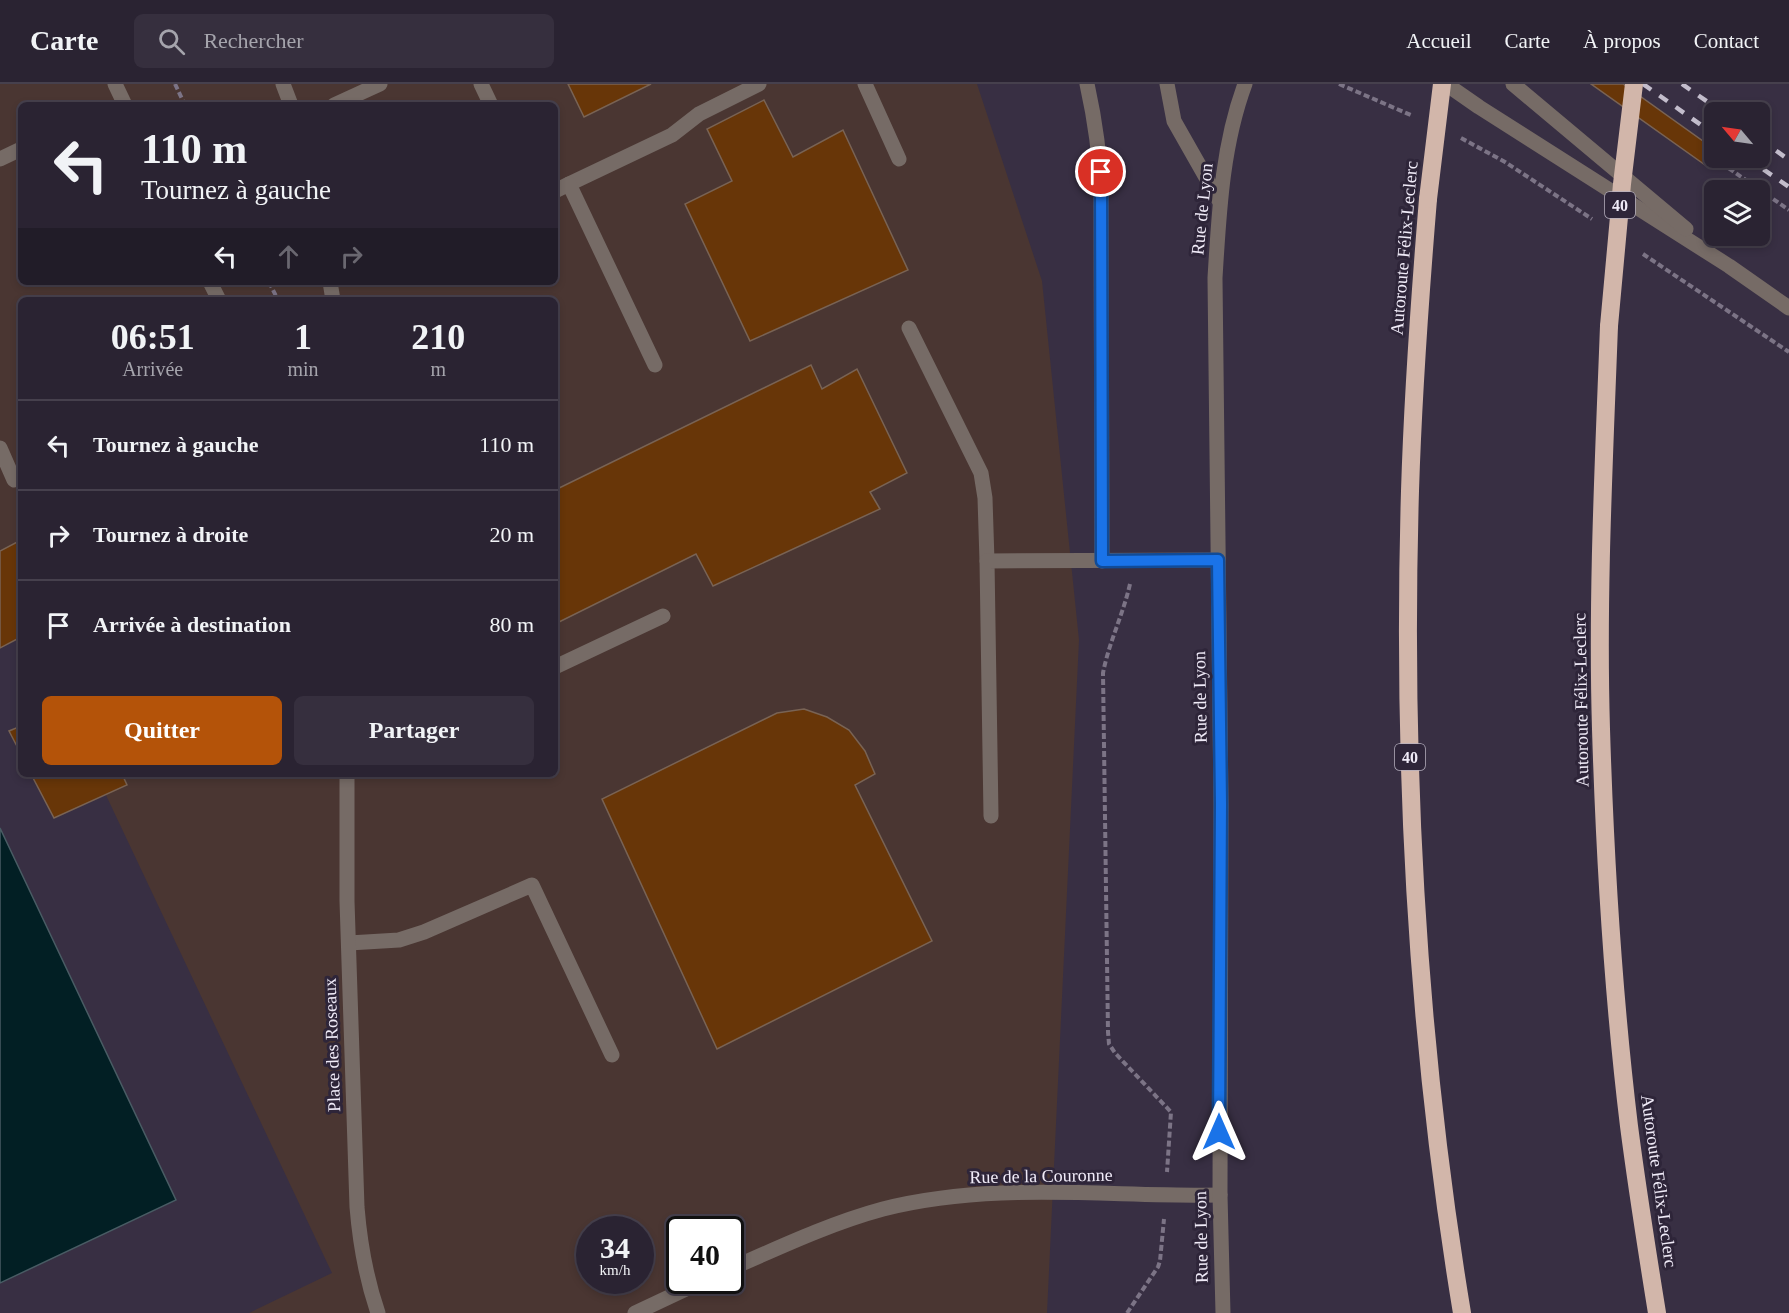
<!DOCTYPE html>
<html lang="fr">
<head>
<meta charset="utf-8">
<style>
  body { margin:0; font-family:"Times New Roman",serif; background:#362f3e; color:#f1f3f6; height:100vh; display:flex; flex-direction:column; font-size:22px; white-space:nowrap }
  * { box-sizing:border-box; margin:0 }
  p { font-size:20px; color:#a5a4ac }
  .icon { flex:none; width:33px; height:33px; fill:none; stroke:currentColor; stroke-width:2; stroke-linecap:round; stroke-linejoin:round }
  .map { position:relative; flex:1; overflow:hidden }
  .drawer { position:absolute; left:18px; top:213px; width:540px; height:480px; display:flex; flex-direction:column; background:#2a2332; border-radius:9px; box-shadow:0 3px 9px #0003,0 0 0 2px #46404d }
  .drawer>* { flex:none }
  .guide { position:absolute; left:18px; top:18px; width:540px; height:183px; border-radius:9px; box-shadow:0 3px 9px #0003,0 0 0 2px #46404d; background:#2a2332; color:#f1f3f6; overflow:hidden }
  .needle { width:39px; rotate:299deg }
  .buttons { position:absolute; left:1704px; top:18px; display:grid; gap:12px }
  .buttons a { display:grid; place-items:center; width:66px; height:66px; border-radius:9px; background:#2a2332; box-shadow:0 3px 9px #0003,0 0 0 2px #46404d; font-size:30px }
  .speed { position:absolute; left:576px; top:1132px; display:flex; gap:12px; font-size:30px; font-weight:700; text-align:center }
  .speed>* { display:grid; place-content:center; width:78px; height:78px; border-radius:50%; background:#2a2332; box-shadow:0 3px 9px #0003,0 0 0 2px #46404d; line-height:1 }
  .speed small { font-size:15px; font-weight:400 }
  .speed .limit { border:3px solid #111; border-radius:9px; background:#fff; color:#111 }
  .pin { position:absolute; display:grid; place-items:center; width:51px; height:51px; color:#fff; margin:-26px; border:3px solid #fff; border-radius:50%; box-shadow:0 2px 6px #0007 }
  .me { position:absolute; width:66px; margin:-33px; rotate:0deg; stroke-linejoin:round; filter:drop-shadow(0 0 4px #0008) }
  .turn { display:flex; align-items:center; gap:21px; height:126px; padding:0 24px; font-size:27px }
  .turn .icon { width:78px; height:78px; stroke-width:2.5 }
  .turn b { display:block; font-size:42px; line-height:51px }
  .lanes { display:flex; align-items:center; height:57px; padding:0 24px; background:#0003; justify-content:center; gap:30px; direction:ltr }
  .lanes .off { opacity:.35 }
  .eta { display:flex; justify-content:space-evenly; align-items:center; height:102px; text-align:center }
  .eta b { font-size:36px; font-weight:800; line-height:42px }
  .cta { display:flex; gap:12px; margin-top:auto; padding:12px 24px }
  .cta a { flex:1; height:69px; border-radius:9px; background:#b45309; color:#fff; font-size:24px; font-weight:800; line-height:69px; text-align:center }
  .cta a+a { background:#362f3e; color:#f1f3f6 }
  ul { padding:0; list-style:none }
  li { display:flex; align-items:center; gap:18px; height:90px; padding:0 24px; border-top:2px solid #46404d }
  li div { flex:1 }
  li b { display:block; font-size:22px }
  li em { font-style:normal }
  header { display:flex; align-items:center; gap:36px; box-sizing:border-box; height:84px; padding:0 30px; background:#2a2332; border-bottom:2px solid #46404d }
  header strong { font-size:28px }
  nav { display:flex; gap:33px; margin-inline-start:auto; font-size:21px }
  .search { width:420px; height:54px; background:#362f3e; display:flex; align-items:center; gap:15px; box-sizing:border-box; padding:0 21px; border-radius:9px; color:#a5a4ac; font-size:22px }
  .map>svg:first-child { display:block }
</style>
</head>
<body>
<header>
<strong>Carte</strong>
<div class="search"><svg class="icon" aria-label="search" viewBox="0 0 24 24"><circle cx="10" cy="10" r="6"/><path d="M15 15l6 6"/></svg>Rechercher</div>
<nav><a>Accueil</a><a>Carte</a><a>À propos</a><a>Contact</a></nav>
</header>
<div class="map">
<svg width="1789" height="1229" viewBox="0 0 1789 1229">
  <rect width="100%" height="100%" fill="#382f43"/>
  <path fill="#4a3632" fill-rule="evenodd" d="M0,0h977l65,197 37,359 -32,673h-798l83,-40 -236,-499h459v-474h-534v317l-21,-44zM21,21h534v177h-534zM590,1146h50v51h-50zM680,1146h50v51h-50z"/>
  <path fill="#021f24" stroke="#495c64" stroke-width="1.5" d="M0,744l176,372 -176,83z"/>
  <g fill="#683608" stroke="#796354" stroke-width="1.5">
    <path d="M568,0h83l-67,33z"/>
    <path d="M1591,0h32l91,65 1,9 -7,9z"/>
    <path d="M764,16l29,57 50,-27 65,140 -158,71 -65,-137 47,-23 -25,-52z"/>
    <path d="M811,281l11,24 35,-20 50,104 -37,19 10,17 -167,77 -17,-32 -141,70v-134z"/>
    <path d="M21,456v97l-21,11v-97z"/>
    <path d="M804,625l23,8 22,13 16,21 10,23 -20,11 77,156 -215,108 -115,-250 175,-86z"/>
    <path d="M21,642v28l-12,-23z"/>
    <path d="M31,690h91l5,11 -73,33z"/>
  </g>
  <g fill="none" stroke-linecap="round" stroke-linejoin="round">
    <g stroke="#7c7486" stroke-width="4" stroke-dasharray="6 3" stroke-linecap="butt">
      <path d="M175,0l10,21"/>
      <path d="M1339,0l74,32"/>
      <path d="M1461,54l44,24 87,57"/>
      <path d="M1714,74l75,52"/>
      <path d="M1643,170l146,98"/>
      <path d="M269,198l9,18"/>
      <path d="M1130,500c-7,31 -21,58 -27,89l5,359 1,12 6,9 56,59 -4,60"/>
      <path d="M1127,1229l31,-46 2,-6 4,-42"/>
    </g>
    <g stroke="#766b66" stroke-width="15">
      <path d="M115,0l10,21"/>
      <path d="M481,0l10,21"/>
      <path d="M865,0l34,75"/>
      <path d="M1087,0c8,36 13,70 14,107l1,370"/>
      <path d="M334,21l46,-21"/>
      <path d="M0,75l21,-10"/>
      <path d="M569,100l103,-49 27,-21 60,-30"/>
      <path d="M555,107l14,-7 86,181"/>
      <path d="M210,198l9,18"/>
      <path d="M909,244l72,145 4,25 2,63"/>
      <path d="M0,364l14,32 7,-4"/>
      <path d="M555,583l108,-51"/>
      <path d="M991,732l-4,-255 231,-1"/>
      <path d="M349,859l50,-3 25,-8 108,-47 80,170"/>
    </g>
    <g stroke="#766b66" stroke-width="15">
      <path d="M283,0l8,21"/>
      <path d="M330,198l3,18"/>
      <path d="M347,690v127l10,306c3,37 9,71 21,106"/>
      <path d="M730,1185c50,-22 101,-46 153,-60 111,-28 224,-12 337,-14"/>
      <path d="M635,1229l68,-32"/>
    </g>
    <g stroke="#766b66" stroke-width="15">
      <path d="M1167,0l7,37 46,81"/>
      <path d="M1446,0l33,23 250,159 60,42"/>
      <path d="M1513,0l173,145"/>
      <path d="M1223,1229l-3,-118 1,-391 -6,-526c4,-65 7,-132 30,-194"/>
    </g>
    <g stroke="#d2b6aa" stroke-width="18">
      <path d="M1428,115c-8,97 -15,194 -18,292 -8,274 7,551 52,822"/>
      <path d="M1609,242c-5,134 -12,268 -8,403 4,132 12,265 28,397 8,62 18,125 28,187"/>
    </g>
    <g stroke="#c3bdcc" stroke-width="4.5" stroke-dasharray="10 10" stroke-linecap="butt">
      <path d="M1643,0l71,50"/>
      <path d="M1682,0l40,28"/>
      <path d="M1760,55l29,21"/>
      <path d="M1747,74l42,29"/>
    </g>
    <g stroke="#d2b6aa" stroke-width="18">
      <path d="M1428,115l14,-115"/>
      <path d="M1609,242l13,-142 12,-100"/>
    </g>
  </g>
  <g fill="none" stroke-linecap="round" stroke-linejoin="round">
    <g stroke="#114b97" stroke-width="15">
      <path id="route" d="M1101,88l1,389 116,-1 3,244 -2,328"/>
    </g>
    <use href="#route" stroke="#1a73e8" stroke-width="10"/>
  </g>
  <g text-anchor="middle" stroke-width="6" stroke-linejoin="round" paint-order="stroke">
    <g fill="#2e2539" stroke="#b6b0bf" stroke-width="1.5">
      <rect x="1605" y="108" width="30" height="26" rx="4.5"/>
      <rect x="1395" y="660" width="30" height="26" rx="4.5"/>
    </g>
    <g font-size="16" font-weight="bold" fill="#f0ebf8">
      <text x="1620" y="127">40</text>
      <text x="1410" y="679">40</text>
    </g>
    <g font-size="18" fill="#f0ebf8" stroke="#2e2539">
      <text transform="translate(1202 125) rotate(-84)" y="6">Rue de Lyon</text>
      <text transform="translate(1404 164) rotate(-85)" y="6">Autoroute Félix-Leclerc</text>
      <text transform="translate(1200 613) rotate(-91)" y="6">Rue de Lyon</text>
      <text transform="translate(1581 616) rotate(-91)" y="6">Autoroute Félix-Leclerc</text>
      <text transform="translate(332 961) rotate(-92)" y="6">Place des Roseaux</text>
      <text transform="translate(1041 1092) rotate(-1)" y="6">Rue de la Couronne</text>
      <text transform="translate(1659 1097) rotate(82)" y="6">Autoroute Félix-Leclerc</text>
      <text transform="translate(1201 1153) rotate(-91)" y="6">Rue de Lyon</text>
    </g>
  </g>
</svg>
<div class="buttons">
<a><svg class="needle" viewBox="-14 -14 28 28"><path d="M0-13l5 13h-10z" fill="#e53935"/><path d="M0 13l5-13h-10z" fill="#a5a4ac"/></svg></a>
<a><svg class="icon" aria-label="layers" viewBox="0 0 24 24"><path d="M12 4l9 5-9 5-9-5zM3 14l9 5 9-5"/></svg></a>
</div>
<div class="speed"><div>34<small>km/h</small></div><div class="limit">40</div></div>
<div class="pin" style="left:1101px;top:88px;background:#d93025"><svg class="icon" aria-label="arrive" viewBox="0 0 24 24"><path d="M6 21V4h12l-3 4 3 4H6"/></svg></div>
<svg class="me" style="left:1219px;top:1048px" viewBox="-20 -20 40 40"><path d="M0-17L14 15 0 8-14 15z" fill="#1a73e8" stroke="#fff" stroke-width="4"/></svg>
<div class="guide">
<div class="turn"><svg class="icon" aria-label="left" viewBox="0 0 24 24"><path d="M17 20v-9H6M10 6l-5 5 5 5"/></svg><div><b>110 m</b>Tournez à gauche</div></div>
<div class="lanes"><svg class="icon" aria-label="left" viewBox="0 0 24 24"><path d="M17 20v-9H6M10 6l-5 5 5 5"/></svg><svg class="icon off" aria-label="ahead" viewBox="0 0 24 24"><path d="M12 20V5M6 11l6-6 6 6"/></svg><svg class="icon off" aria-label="right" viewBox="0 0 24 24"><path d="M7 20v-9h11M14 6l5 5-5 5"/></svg></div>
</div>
<section class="drawer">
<div class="eta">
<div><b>06:51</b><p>Arrivée</p></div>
<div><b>1</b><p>min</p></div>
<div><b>210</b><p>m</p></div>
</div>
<ul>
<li><svg class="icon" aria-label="left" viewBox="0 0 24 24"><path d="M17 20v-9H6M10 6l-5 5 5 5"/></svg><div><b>Tournez à gauche</b></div><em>110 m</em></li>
<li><svg class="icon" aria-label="right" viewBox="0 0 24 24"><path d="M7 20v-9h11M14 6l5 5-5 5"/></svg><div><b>Tournez à droite</b></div><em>20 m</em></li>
<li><svg class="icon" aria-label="arrive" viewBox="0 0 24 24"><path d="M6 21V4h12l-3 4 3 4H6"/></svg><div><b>Arrivée à destination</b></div><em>80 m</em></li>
</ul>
<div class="cta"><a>Quitter</a><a>Partager</a></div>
</section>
</div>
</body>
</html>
